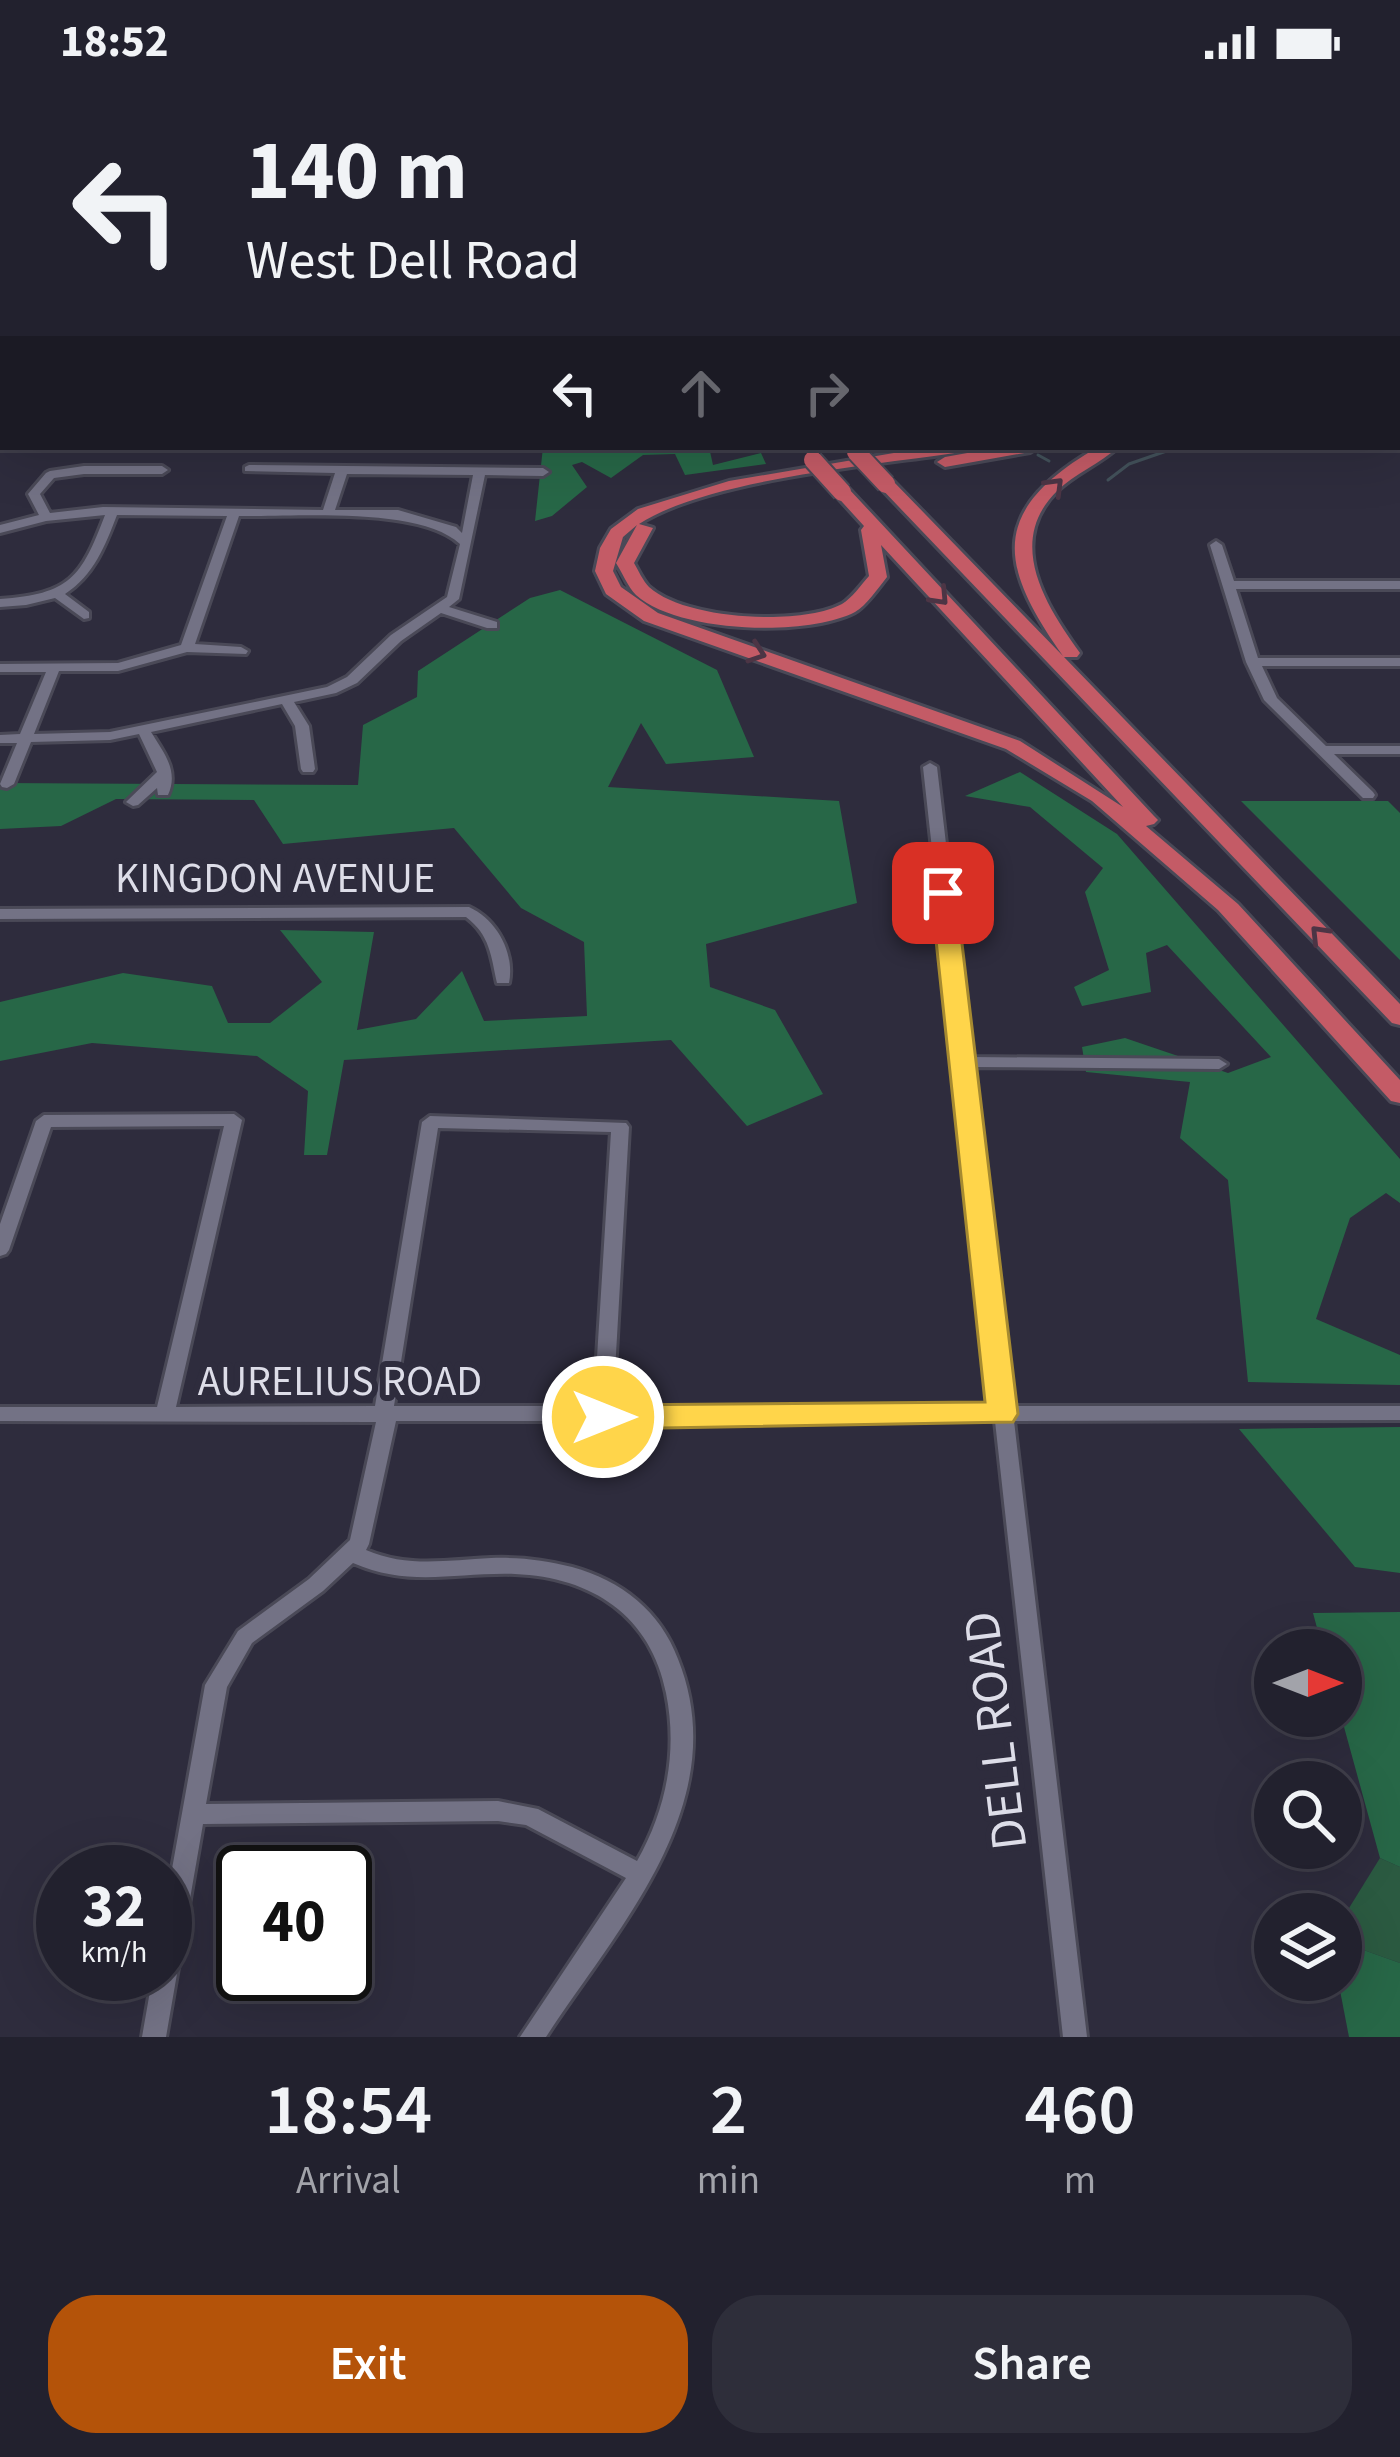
<!DOCTYPE html>
<html lang="en">
<head>
<meta charset="utf-8">
<style>
  body { margin:0; font-family:"Source Sans 3",sans-serif; background:#2e2e3a; color:#f1f3f6; height:100vh; display:flex; flex-direction:column; font-size:45px; white-space:nowrap }
  * { box-sizing:border-box; margin:0 }
  p { font-size:39px; color:#a2a3aa }
  .icon { flex:none; width:66px; height:66px; fill:none; stroke:currentColor; stroke-width:2; stroke-linecap:round; stroke-linejoin:round }
  .map { position:relative; height:1953px; overflow:hidden }
  .side { display:flex; flex-direction:column; background:#22212e; flex:1 }
  .side>* { flex:none }
  .guide { position:absolute; left:0px; top:0px; width:1401px; height:366px; box-shadow:0 12px 48px #0002,0 0 0 3px #3f3e4a; background:#22212e; color:#f1f3f6; overflow:hidden }
  .needle { width:78px; rotate:90deg }
  .buttons { position:absolute; left:1254px; top:1545px; display:grid; gap:24px }
  .buttons a { display:grid; place-items:center; width:108px; height:108px; border-radius:50%; background:#22212e; box-shadow:0 12px 48px #0002,0 0 0 3px #3f3e4a; font-size:60px }
  .speed { position:absolute; left:36px; top:1761px; display:flex; gap:24px; font-size:60px; font-weight:700; text-align:center }
  .speed>* { display:grid; place-content:center; width:156px; height:156px; border-radius:50%; background:#22212e; box-shadow:0 12px 48px #0002,0 0 0 3px #3f3e4a; line-height:1 }
  .speed small { font-size:30px; font-weight:400 }
  .speed .limit { border:6px solid #111; border-radius:18px; background:#fff; color:#111 }
  .pin { position:absolute; display:grid; place-items:center; width:102px; height:102px; color:#fff; margin:-51px; border-radius:24px; box-shadow:0 6px 18px #0006 }
  .me { position:absolute; width:132px; margin:-66px; rotate:90deg; stroke-linejoin:round; filter:drop-shadow(0 0 9px #0008) }
  .turn { display:flex; align-items:center; gap:42px; height:252px; padding:0 48px; font-size:54px }
  .turn .icon { width:156px; height:156px; stroke-width:2.5 }
  .turn b { display:block; font-size:84px; line-height:102px }
  .lanes { display:flex; align-items:center; height:114px; padding:0 48px; background:#0003; justify-content:center; gap:60px; direction:ltr }
  .lanes .off { opacity:.35 }
  .eta { display:flex; justify-content:space-evenly; align-items:center; height:204px; text-align:center }
  .eta b { font-size:72px; font-weight:600; line-height:84px }
  .button { display:flex; gap:24px; margin-top:auto; padding:24px 48px }
  .button a { flex:1; height:138px; border-radius:48px; background:#b45309; color:#fff; font-size:48px; font-weight:600; line-height:138px; text-align:center }
  .button a+a { background:#2e2e3a; color:#f1f3f6 }
  .status { display:flex; justify-content:space-between; align-items:center; height:84px; padding:0 60px; background:#22212e; direction:ltr }
  .status svg { height:33px; fill:currentColor }
  .map>svg:first-child { display:block }
</style>
</head>
<body>
<div class="status"><b>18:52</b><svg viewBox="0 0 49 12"><path d="M0 12V9h3v3zM5 12V6h3v6zM10 12V3h3v9zM15 12V0h3v12zM26 1h20v11H26zM47 4h2v5h-2z"/></svg></div>
<div class="map">
<svg width="1400" height="1953" viewBox="0 0 1400 1953">
  <rect width="100%" height="100%" fill="#2e2c3d"/>
  <path fill="#2b5a41" d="M1380,1774l20,9v96l-59,-21v-21z"/>
  <g fill="#276747">
    <path d="M543,363h166l4,18 48,-12 5,11 -81,11 -10,-21 -32,1 -32,23 -29,-16 -10,3 15,22 -35,29 -17,5z"/>
    <path d="M560,506l157,80 37,87 -88,7 -25,-41 -33,64 231,14 18,102 -151,41 4,43 65,23 48,84 -76,32 -76,-86 -327,20 -17,95h-23l4,-64 -51,-35 -165,-13 -92,18v-59l123,-29 89,13 16,37h42l52,-41 -42,-52 94,2 -17,98 59,-11 46,-48 22,50 103,-5 -3,-74 -63,-34 -67,-80 -171,16 -29,-44 -138,-1 -55,27 -61,3v-46l358,2 5,-60 54,-28 1,-26 112,-73z"/>
    <path d="M1020,688l97,62 283,325v44l-14,-10 -36,25 -34,101 84,36v30l-152,-3 -20,-202 -48,-42 10,-56 -104,-10 -4,-25 43,-9 103,35 43,-16 -104,-112 -21,8 5,39 -69,14 -8,-19 35,-17 -24,-78 18,-24 -73,-61 -65,-11z"/>
    <path d="M1241,717h147l12,12v147z"/>
    <path d="M1400,1343v146l-45,-6 -116,-138z"/>
    <path d="M1400,1528v255l-20,-9 -39,-142v-66h-18l-10,-37z"/>
    <path d="M1341,1858l59,21v74h-51l-11,-57z"/>
  </g>
  <g fill="none" stroke-linecap="round" stroke-linejoin="round">
    <g stroke="#43525b" stroke-width="3">
      <path d="M1038,371l11,6"/>
      <path d="M1108,396l21,-16 49,-17"/>
    </g>
    <g stroke="#4a4957" stroke-width="6">
      <g id="minor">
        <path d="M194,0h8l-1,3h-8z"/>
        <path d="M326,0h12l4,3h-12z"/>
        <path d="M746,0h12l4,3h-12z"/>
        <path d="M800,0h17l-6,3h-17z"/>
        <rect x="0" y="78" width="3" height="6"/>
        <path d="M249,381l294,3 6,4 -6,4 -58,-1 -26,124 -10,8 48,15v6h-10l-46,-15 -40,28 -44,42 -21,10 -42,9 15,24 6,43 -2,3h-10l-2,-3 -6,-43 -13,-22 -131,28c13,21 28,39 17,63h-10l-1,-7 -19,17 -5,1 -7,-4 31,-30 -18,-38 -29,6 -79,2 -17,42 -7,4 -5,-1 -2,-3 17,-41h-17v-8l20,-1 26,-62h-46v-8l118,-1 63,-18 46,-129 -110,-1c-12,31 -23,60 -52,79l24,18v6l-5,1 -29,-21 -29,7 -26,2v-8c70,-5 81,-21 105,-84l-59,6 -46,12v-8l39,-10 -11,-21 18,-21 4,-2 34,-5h78l6,4 -6,4h-78l-30,4 -14,16 10,19 53,-6 220,3 12,-37 -90,-2v-4zM347,390l126,1 -11,58 -6,-6 -58,-17h-63zM239,432c56,1 180,-10 221,28l-13,53 -56,38 -44,42 -20,10 -217,45 -76,2 25,-63h59l69,-19 59,2 2,-3 -7,-4 -46,-3z"/>
        <path d="M1216,457l6,4 12,36h166v8h-164l22,69h142v8h-138l15,32 49,48h74v8h-66l39,38 2,3 -2,3h-10l-99,-98 -18,-38 -36,-117z"/>
        <path d="M930,679l7,4 34,290 248,2 8,5 -8,5 -246,-2 40,339h387v14l-386,1 73,616h-24l-68,-616h-384l-8,3 -8,-3h-199l-27,123 -3,6c41,18 82,10 125,8 28,-1 55,2 81,9 50,14 88,44 106,92 57,143 -59,267 -132,378h-26l106,-159 -100,-53 -28,-4 -295,3 -37,213h-24l11,-63h12v-66l40,-223 33,-54 71,-52 41,-39 26,-118 -376,-1v-14h157l67,-281 -173,1 -42,123 -3,4 -6,2v-32l36,-103 8,-6 190,-1 8,6 -66,287 199,-1 47,-284 8,-6 196,7 3,4 -16,279h380l-37,-340 -3,-4 2,-4 -32,-291zM438,1044l173,4 -17,274h-200zM353,1479c57,25 103,9 162,11 77,3 136,42 151,119 12,59 0,117 -29,168l-99,-52 -40,-8 -292,3 21,-117 25,-44 71,-52z"/>
        <path d="M469,823c28,13 46,46 40,76h-12c-6,-27 -7,-48 -31,-66l-466,2v-10z"/>
      </g>
    </g>
    <g stroke="#4a4957" stroke-width="6">
      <g id="major">
        <path d="M1349,0h12l2,3h-12z"/>
        <path d="M1394,0h6v4z"/>
        <path d="M1398,76l2,1v13l-2,-1z"/>
        <rect x="1398" y="102" width="2" height="8"/>
        <path d="M3,257v8l-3,1v-8z"/>
      </g>
    </g>
    <g stroke="#4a4957" stroke-width="6">
      <g id="highway">
        <path d="M465,0h12l2,3h-12z"/>
        <path d="M502,0h13l2,3h-13z"/>
        <rect x="1398" y="147" width="2" height="9"/>
        <rect x="1398" y="277" width="2" height="10"/>
        <path d="M929,363h40l-8,5c-84,13 -253,27 -322,72l14,4 -19,35c4,7 9,18 15,24 36,33 152,39 193,17 10,-6 19,-19 27,-28l-8,-46 3,-4 -31,-34 15,-4 306,328 4,4 -4,4 -8,2 92,78 162,176v23l-9,-2 -173,-191 -126,-109 -86,-52 -362,-128 -38,-27 -11,-23 5,-23 11,-19 27,-20 91,-28zM637,441l-21,38c6,9 12,24 20,32 42,38 171,42 219,17 12,-7 23,-24 32,-35l-6,-32 242,262 -103,-66 -362,-128 -37,-26 -8,-16 10,-34z"/>
        <path d="M1001,363h37l-8,5 -85,15 -8,-5 8,-5z"/>
        <path d="M1098,363h20c-18,17 -43,26 -61,44 -52,51 -11,115 23,162l-3,4h-13l336,347v21l-8,-2 -515,-539 15,-4 171,176c-67,-94 -72,-147 35,-209z"/>
      </g>
    </g>
    <use href="#minor" fill="#737285" fill-rule="evenodd"/>
    <use href="#major" fill="#a46472" fill-rule="evenodd"/>
    <use href="#highway" fill="#c45b66" fill-rule="evenodd"/>
    <g stroke="#4a4957" stroke-width="22" stroke-linecap="butt">
      <g id="highway-bridge">
        <path d="M856,368l30,32"/>
        <path d="M813,376l29,32"/>
      </g>
    </g>
    <use href="#highway-bridge" stroke="#c45b66" stroke-width="18"/>
  </g>
  <defs><path id="oneway-chevron" d="M-2-3.5L2.5 0L-2 3.5" fill="none" stroke-width="1.6" stroke-linecap="round" stroke-linejoin="round" transform="scale(3)"/></defs>
  <g stroke="#4c3545">
    <use href="#oneway-chevron" transform="translate(1055 402) rotate(-45)"/>
    <use href="#oneway-chevron" transform="translate(940 513) rotate(47)"/>
    <use href="#oneway-chevron" transform="translate(757 569) rotate(19)"/>
    <use href="#oneway-chevron" transform="translate(1319 850) rotate(-134)"/>
  </g>
  <path fill="#ffd54a" stroke="#a68a30" stroke-width="3" d="M943,802l13,7 62,521 -5,8 -410,7 -11,-4 -5,-8 5,-9 11,-3 382,-3 -54,-509z"/>
  <g text-anchor="middle" stroke-width="12" stroke-linejoin="round" paint-order="stroke">
    <g font-size="42" fill="#dddde8" stroke="#2e2c3d">
      <text x="275" y="808">KINGDON AVENUE</text>
      <text x="340" y="1311">AURELIUS ROAD</text>
    </g>
    <g font-size="51" fill="#dddde8" stroke="#2e2c3d">
      <text transform="translate(994 1647) rotate(-97)" y="18">DELL ROAD</text>
    </g>
  </g>
</svg>
<div class="buttons">
<a><svg class="needle" viewBox="-14 -14 28 28"><path d="M0-13l5 13h-10z" fill="#e53935"/><path d="M0 13l5-13h-10z" fill="#a2a3aa"/></svg></a>
<a><svg class="icon" aria-label="search" viewBox="0 0 24 24"><circle cx="10" cy="10" r="6"/><path d="M15 15l6 6"/></svg></a>
<a><svg class="icon" aria-label="layers" viewBox="0 0 24 24"><path d="M12 4l9 5-9 5-9-5zM3 14l9 5 9-5"/></svg></a>
</div>
<div class="speed"><div>32<small>km/h</small></div><div class="limit">40</div></div>
<div class="pin" style="left:943px;top:809px;background:#d93025"><svg class="icon" aria-label="arrive" viewBox="0 0 24 24"><path d="M6 21V4h12l-3 4 3 4H6"/></svg></div>
<svg class="me" style="left:603px;top:1333px" viewBox="-20 -20 40 40"><circle r="17" fill="#ffd54a" stroke="#fff" stroke-width="3"/><path d="M0-11L8 9 0 5-8 9z" fill="#fff"/></svg>
<div class="guide">
<div class="turn"><svg class="icon" aria-label="left" viewBox="0 0 24 24"><path d="M17 20v-9H6M10 6l-5 5 5 5"/></svg><div><b>140 m</b>West Dell Road</div></div>
<div class="lanes"><svg class="icon" aria-label="left" viewBox="0 0 24 24"><path d="M17 20v-9H6M10 6l-5 5 5 5"/></svg><svg class="icon off" aria-label="ahead" viewBox="0 0 24 24"><path d="M12 20V5M6 11l6-6 6 6"/></svg><svg class="icon off" aria-label="right" viewBox="0 0 24 24"><path d="M7 20v-9h11M14 6l5 5-5 5"/></svg></div>
</div>
</div>
<section class="side">
<div class="eta">
<div><b>18:54</b><p>Arrival</p></div>
<div><b>2</b><p>min</p></div>
<div><b>460</b><p>m</p></div>
</div>
<div class="button"><a>Exit</a><a>Share</a></div>
</section>
</body>
</html>
